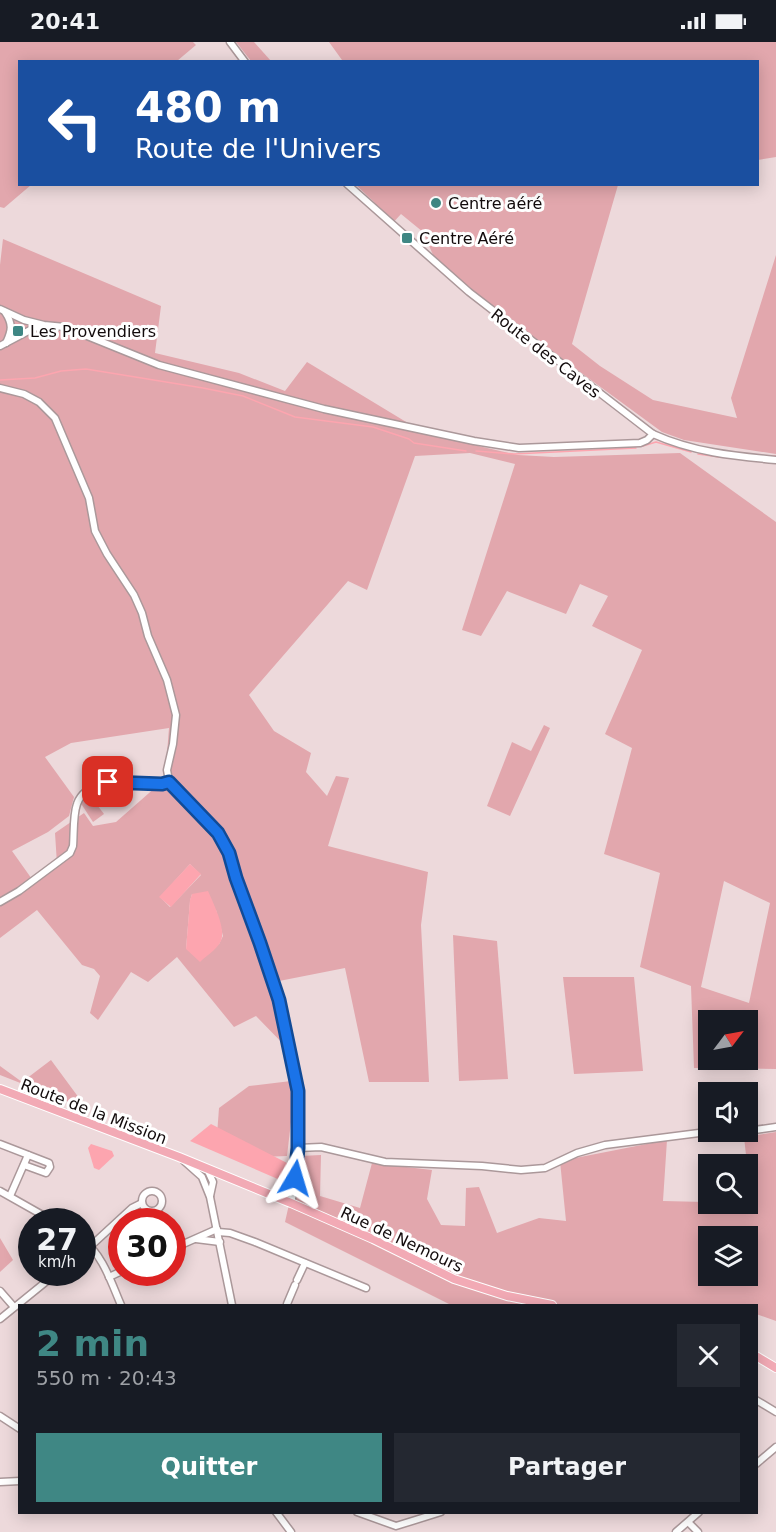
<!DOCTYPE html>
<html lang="fr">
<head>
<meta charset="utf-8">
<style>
  body { margin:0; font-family:"DejaVu Sans",sans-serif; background:#242831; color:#f1f3f6; height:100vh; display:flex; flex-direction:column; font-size:22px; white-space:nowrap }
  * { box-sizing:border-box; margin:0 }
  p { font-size:20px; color:#9ea1a6 }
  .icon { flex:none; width:33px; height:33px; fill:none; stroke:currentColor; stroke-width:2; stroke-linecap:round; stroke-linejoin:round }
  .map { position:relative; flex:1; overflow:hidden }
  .side { position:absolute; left:18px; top:1262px; width:740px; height:210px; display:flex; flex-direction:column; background:#171b24; border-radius:0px; box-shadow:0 3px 15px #0003 }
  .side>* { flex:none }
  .hud { position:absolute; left:18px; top:18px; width:741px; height:126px; border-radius:0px; box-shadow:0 3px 15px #0003; background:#1a4fa0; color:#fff; overflow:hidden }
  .needle { width:39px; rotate:58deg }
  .fabs { position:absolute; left:698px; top:968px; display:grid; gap:12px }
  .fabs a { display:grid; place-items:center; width:60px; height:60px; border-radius:0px; background:#171b24; box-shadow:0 3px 15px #0003; font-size:30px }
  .speed { position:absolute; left:18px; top:1166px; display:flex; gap:12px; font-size:30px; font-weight:700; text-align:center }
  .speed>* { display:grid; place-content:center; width:78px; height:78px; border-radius:50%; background:#171b24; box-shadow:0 3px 15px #0003; line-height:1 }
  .speed small { font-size:15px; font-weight:400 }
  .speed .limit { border:9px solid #d22; background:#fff; color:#111 }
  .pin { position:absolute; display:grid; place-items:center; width:51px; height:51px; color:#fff; margin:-26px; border-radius:12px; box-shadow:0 3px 9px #0006 }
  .me { position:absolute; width:66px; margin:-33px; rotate:7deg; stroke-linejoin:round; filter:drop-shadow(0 0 4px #0008) }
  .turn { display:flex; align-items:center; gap:21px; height:126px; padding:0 18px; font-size:27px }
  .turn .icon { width:78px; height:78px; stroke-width:2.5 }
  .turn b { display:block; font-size:42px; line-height:51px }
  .round { display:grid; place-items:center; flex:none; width:63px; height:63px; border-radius:0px; background:#242831 }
  .headline { display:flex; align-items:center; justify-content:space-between; height:102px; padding:0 18px }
  h1 { font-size:36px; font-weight:600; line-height:45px; color:#3f8784 }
  .action { display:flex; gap:12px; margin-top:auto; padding:12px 18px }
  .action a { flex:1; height:69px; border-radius:0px; background:#3f8784; color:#fff; font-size:24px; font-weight:600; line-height:69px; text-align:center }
  .action a+a { background:#242831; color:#f1f3f6 }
  .status { display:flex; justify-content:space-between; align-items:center; height:42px; padding:0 30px; background:#171b24; direction:ltr }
  .status svg { height:16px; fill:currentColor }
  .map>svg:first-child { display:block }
</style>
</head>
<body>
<div class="status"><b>20:41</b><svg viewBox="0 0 49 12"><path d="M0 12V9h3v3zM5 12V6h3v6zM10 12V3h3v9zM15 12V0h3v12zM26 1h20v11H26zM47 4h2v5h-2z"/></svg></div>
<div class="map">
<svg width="776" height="1490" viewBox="0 0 776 1490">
  <rect width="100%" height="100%" fill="#edd9db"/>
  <g fill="#e2a7ad" fill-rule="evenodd">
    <path d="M0,0h193l3,3 -19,16 -157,1v122l11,1 -27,23 -4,-1z"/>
    <path d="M236,0h18l17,19h-20z"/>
    <path d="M329,0h447v115l-18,3v-98h-417l1,-2z"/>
    <path d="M356,143h262l-46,159 28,22 53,34 84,18 -6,-20 45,-143v199l-92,-14 -22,-8 -168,-123 -57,-45 -14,-32 -22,-18 -10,11 -17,-23z"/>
    <path d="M3,197l158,67 -6,47 84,20 46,18 22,-29 119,72 92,21 36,2 126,-4 96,69v547l-82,-1 -3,-82 -51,-19 20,-94 -56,-19 28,-106 -27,-14 37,-84 -50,-24 16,-30 -28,-12 -14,30 -59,-23 -26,45 -19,-6 53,-166 -45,-11 -55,3 -48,134 -19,-9 -99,114 25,36 37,22 -5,19 21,24 9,-20 13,2 -21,68 100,26 -7,53 8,157h-60l-24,-114 -71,14 16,69 -34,-35 -22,11 -57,-70 -29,25 -17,-10 -33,48 -8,-7 10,-37 -6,-7 -12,-4 -45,-55 -37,28v-673zM169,686l-4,51 -49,43 -23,4 -9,-13 -29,20 2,31 -23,18 -22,-31 36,-19 21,-16 5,-19 -29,-40 26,-14zM190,822l11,11 -31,32 -10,-10zM724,839l46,22 -21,100 -48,-16zM192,852l24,16 7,26 -4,8 -33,5 4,-48zM708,978h39v39h-39z"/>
    <path d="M544,683l6,3 -40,88 -23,-10 25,-64 19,9z"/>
    <path d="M88,751l16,21 -11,8 -13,-20z"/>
    <path d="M453,893l44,6 11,138 -49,2z"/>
    <path d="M563,935h71l9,94 -69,3z"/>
    <path d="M51,1018l28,38 5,10 -84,-33v-9l22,16z"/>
    <path d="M291,1039v41l-4,34 -24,1 -46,-22 2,-27 30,-22z"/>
    <path d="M776,1090v189l-20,-7v-9h-305l-166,-83 15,-66 21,-1 -1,41 40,12 12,-45 60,7 -5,29 14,26 24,1 1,-38 13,-1 18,46 42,-15 27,3 -6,-60 107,-21 -4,61 84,2v-39l-3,-27zM708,1194h39v39h-39z"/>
    <path d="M0,1196l13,22 -13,12z"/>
  </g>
  <g fill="#fda5af">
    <path d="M190,822l11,10 -30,33 -12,-10z"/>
    <path d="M208,849c5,11 16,34 14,46 -1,10 -15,18 -22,25l-14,-13 4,-49 2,-6z"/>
    <path d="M211,1082l76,39v15l-7,2 -90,-39z"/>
    <path d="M91,1102l21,7 2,5 -15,14 -5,-2 -6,-20z"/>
  </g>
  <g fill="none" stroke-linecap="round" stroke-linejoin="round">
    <g stroke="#fda5af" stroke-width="1.5">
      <path d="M0,338l35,-2 26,-7 25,-2 117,19 40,8 52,21 78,10 36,12 5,4 52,8"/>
      <path d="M643,404l13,-4 35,10"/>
      <path d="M476,409l38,3 122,-6"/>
      <path d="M698,412l21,3"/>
      <path d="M764,414h12"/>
    </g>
    <g stroke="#ab989a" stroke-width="9">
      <g id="minor">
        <path d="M230,0l15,20"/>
        <path d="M347,142l122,108 184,142c40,18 80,22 123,26"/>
        <path d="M0,267l24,11 20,5 21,2 94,38 165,44 150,32 45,7 121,-5 7,-3 6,-6"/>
        <path d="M5,270c8,12 7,18 1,31"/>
        <path d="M0,304l34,-18 9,-2"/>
        <path d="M0,346l24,6 15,8 16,16 34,80 6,33 12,23 27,41 8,18 6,23 19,44 9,35 -3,29 -6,26 2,11 49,52 11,20 7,25 24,65 19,57 18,76 1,72 -4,41 -3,14"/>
        <path d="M0,860l19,-11 51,-38 3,-7c1,-12 0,-31 4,-42 10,-30 61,-20 85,-20l7,-3"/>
        <path d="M747,1089l29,-4"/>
        <path d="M0,1102l49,19 1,4 -4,6 -22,-8"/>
        <path d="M298,1106l23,-1 64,15 97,4 39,4 24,-2 32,-15 28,-8 94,-12 41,-2"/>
        <path d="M184,1119l18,16 8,20 22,108"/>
        <path d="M207,1127l6,13 -3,14"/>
        <path d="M0,1149l53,30"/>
        <circle cx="152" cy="1159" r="10"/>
        <path d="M10,1154l18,-41"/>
        <path d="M218,1190l12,1 25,9 111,46"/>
        <path d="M82,1197c21,16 29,43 39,66"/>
        <path d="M196,1197l24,3"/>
        <path d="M172,1207l45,-20"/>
        <path d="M82,1212l50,-46 10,-5"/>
        <path d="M109,1235l13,-6"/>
        <path d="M297,1238l8,-17"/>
        <path d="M0,1249l14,16"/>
        <path d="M287,1262l8,-19"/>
        <path d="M0,1277l58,-47"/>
        <path d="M756,1358l20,12"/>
        <path d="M0,1374l20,13"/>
        <path d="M756,1422l20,-17"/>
        <path d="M0,1440l20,-1"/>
        <path d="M276,1470l15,20"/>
        <path d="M357,1470l39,14 45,-14"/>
        <path d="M688,1480l10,10"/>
        <path d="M676,1490l23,-20"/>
      </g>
    </g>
    <g stroke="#fff" stroke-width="10">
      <g id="major">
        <path d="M0,1047l179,68 112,46 82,36 81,40 53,17 45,9"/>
        <path d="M756,1314l20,12"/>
      </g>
    </g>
    <use href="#minor" stroke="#fff" stroke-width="6"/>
    <use href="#major" stroke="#f2aab5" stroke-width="8"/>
  </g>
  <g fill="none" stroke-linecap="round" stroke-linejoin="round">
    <g stroke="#114b97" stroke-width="15">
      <path id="route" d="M108,740l54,2 7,-2 49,51 11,20 7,25 24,65 19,57 19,91v57l-3,30"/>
    </g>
    <use href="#route" stroke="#1a73e8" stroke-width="10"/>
  </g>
  <g fill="#3f8784" stroke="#fff" stroke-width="2">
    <circle cx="436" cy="161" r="6"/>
    <rect x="401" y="190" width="12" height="12" rx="3"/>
    <rect x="12" y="283" width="12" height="12" rx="3"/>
  </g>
  <g text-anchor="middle" stroke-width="6" stroke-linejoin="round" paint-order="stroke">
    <g font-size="16" fill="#120b0c" stroke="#fff" text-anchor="start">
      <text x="448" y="167">Centre aéré</text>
      <text x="419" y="202">Centre Aéré</text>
      <text x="30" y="295">Les Provendiers</text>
    </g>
    <g font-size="16" fill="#120b0c" stroke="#fff">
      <text transform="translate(546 311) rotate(38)" y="6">Route des Caves</text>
      <text transform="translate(94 1069) rotate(21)" y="6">Route de la Mission</text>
      <text transform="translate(402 1197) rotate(25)" y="6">Rue de Nemours</text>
    </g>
  </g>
</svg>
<div class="fabs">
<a><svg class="needle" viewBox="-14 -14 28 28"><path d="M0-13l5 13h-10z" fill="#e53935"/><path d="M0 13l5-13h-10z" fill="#9ea1a6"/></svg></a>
<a><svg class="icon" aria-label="sound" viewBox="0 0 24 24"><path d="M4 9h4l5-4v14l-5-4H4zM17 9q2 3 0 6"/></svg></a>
<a><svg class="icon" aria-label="search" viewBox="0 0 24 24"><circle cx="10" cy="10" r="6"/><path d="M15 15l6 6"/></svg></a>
<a><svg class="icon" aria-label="layers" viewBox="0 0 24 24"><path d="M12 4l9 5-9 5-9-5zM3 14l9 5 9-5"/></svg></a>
</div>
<div class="speed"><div>27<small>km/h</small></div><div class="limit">30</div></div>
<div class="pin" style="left:108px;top:740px;background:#d93025"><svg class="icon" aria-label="arrive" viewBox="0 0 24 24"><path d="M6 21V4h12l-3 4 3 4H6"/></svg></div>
<svg class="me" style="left:295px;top:1136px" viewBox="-20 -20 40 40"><path d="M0-17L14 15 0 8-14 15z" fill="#1a73e8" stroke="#fff" stroke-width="4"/></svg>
<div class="hud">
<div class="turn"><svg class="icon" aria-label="left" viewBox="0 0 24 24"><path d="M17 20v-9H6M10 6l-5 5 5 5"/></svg><div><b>480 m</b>Route de l'Univers</div></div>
</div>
<section class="side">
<div class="headline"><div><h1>2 min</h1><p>550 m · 20:43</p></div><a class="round"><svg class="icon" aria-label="close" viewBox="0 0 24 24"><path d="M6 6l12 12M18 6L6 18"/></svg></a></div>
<div class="action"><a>Quitter</a><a>Partager</a></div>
</section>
</div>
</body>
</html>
